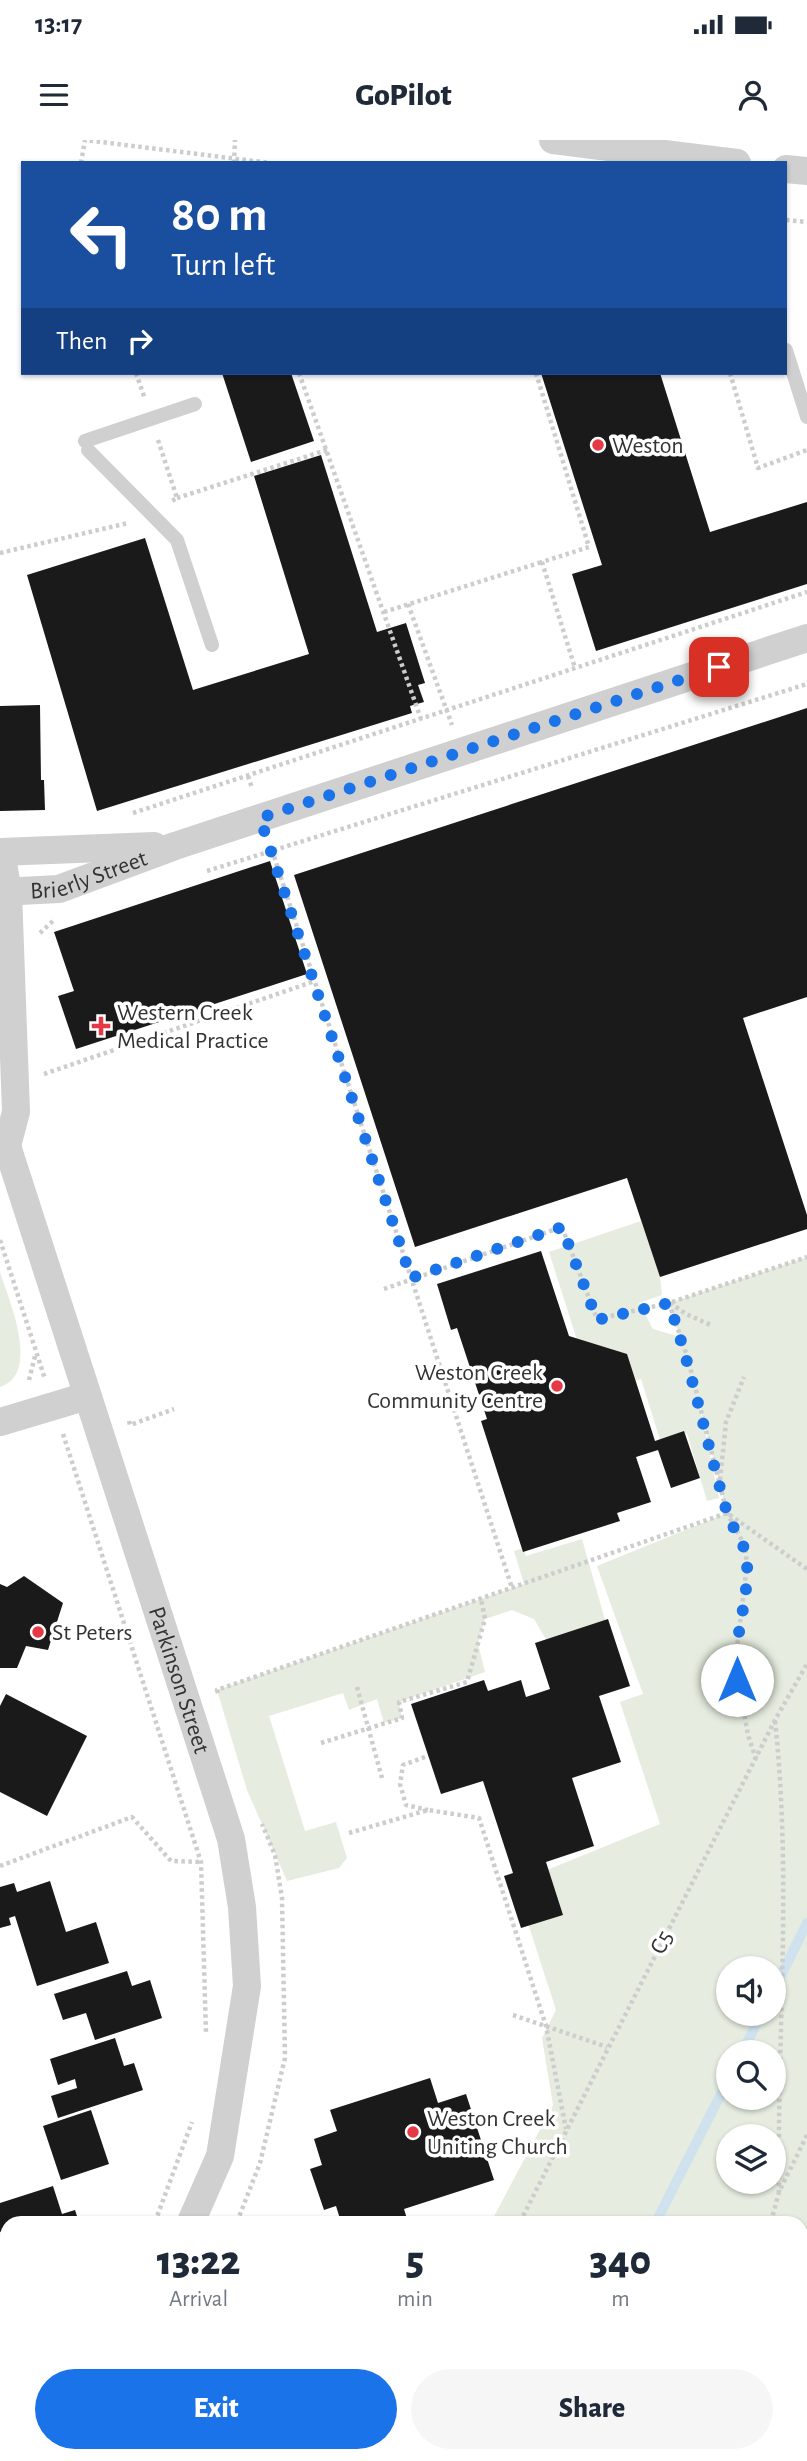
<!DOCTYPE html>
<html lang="en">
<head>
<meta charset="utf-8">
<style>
  body { margin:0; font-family:"Alegreya Sans",sans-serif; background:#f6f6f7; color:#1f2937; height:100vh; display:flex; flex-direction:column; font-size:26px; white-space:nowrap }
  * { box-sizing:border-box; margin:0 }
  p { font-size:23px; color:#747a83 }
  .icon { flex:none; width:38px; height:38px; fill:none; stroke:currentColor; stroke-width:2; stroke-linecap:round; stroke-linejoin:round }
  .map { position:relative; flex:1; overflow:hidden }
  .sheet { position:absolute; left:0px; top:2076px; width:808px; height:247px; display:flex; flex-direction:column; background:#fff; border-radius:21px 21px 0 0; box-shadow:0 2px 5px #0004 }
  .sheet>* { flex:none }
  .hud { position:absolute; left:21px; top:21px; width:766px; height:214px; border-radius:0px; box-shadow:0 2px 5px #0004; background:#1a4fa0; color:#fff; overflow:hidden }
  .buttons { position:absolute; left:716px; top:1816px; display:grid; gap:14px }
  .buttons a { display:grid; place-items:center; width:70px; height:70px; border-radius:50%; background:#fff; box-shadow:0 2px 5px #0004; font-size:35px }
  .pin { position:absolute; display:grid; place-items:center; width:60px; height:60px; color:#fff; margin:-30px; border-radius:14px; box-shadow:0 4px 10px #0006 }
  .me { position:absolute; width:77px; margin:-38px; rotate:0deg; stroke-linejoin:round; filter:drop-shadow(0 0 5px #0008) }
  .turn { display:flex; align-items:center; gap:24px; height:147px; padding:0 35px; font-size:32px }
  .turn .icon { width:91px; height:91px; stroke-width:2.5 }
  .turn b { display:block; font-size:49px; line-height:60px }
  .then { display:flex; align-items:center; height:66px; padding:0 35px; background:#0003; gap:14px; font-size:26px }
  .eta { display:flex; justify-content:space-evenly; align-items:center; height:119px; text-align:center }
  .eta b { font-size:42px; font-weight:800; line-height:49px }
  .button { display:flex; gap:14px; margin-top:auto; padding:14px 35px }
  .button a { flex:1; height:80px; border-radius:42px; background:#1a73e8; color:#fff; font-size:28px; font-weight:800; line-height:80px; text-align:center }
  .button a+a { background:#f6f6f7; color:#1f2937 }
  .status { display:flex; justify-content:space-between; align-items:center; height:49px; padding:0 35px; background:#fff; direction:ltr }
  .status svg { height:19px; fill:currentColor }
  header { display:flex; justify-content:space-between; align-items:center; height:91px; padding:0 35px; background:#fff; font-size:32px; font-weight:800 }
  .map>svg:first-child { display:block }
</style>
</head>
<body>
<div class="status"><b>13:17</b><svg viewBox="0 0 49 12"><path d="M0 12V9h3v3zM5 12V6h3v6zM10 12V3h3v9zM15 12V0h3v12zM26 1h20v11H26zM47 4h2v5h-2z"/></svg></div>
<header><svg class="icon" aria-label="menu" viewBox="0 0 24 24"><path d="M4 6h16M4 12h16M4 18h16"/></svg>GoPilot<svg class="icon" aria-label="person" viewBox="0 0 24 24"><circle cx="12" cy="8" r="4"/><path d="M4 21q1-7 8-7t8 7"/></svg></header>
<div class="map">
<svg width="807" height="2321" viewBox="0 0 807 2321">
  <rect width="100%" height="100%" fill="#fff"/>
  <g fill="#e6ecdf" fill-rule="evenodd">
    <path d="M641,1081l19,56 2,18 -23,8 14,26 27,8 -11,-34 138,-46v1023l-5,10v-68h-311l62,-117 -11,-67 14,-28 -41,-127 145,-59 -40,-122 23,-8 -46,-128 130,-53 -29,-114 21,99 -12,3 -20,-68 -26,10 -20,-64 -13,4 -50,-40 -29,-91zM728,1829h46v45h-46zM728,1913h46v45h-46zM728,1997h46v45h-46z"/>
    <path d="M0,1132c8,26 42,102 0,115z"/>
    <path d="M582,1399l23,81 -58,21 -13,-22 -22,-9 -27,9 -7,25 7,28 -86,30 3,16 -18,5 -7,-24 -28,11 -6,-17 -74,23 36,115 31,-9 11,36 -8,10 -52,13 -40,-91 -30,-100 307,-106 -10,-33 9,-3 3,8z"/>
    <path d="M369,2315h342l-3,6h-342z"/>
  </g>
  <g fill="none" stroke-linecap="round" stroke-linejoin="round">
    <g stroke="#cfe2ee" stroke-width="10">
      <path d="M774,1850l33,-67"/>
      <path d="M742,1913l19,-39"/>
      <path d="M656,2082l72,-142"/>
      <path d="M524,2321l3,-6"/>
    </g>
  </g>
  <g fill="#1a1a1a">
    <path d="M222,233h69l23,68 -63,21z"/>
    <path d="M541,233h119l50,159 97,-30v82l-211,67 -24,-77 30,-9z"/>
    <path d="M321,315l56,177 29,-9 19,60 -7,2 6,17 -14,4 2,7 -315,98 -70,-236 118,-37 48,152 116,-36 -55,-178z"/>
    <path d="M40,565l1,75h3l1,30 -45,1v-105z"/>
    <path d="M807,568v289l-64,21 64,197v14l-147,48 -33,-99 -212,69 -121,-372z"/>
    <path d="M270,721l37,113 -231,75 -18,-53 16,-5 -20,-59z"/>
    <path d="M541,1111l28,85 58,18 28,87 29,-10 16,47 -29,10 -13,-38 -22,7 15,45 -34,11 3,8 -97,31 -42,-131 6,-2 -30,-91 -6,2 -14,-46z"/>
    <path d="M24,1436l39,27 -15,47 -22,-4 -9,22h-17v-84l7,3z"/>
    <path d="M608,1479l22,67 -31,10 22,66 -49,16 22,68 -48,16 17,53 -42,13 -17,-52 9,-3 -30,-92 -42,13 -30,-90 73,-24 4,11 33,-11 5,17 24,-8 -15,-46z"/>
    <path d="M6,1554l81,42 -40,80 -47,-24v-86z"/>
    <path d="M50,1741l16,51 30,-10 13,41 -72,23 -22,-70 -6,2 2,7 -11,3v-41l14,-4 3,9z"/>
    <path d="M127,1831l5,15 18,-6 12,38 -67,22 -9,-27 -23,7 -9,-26z"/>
    <path d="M115,1898l9,28 10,-3 9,27 -85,28 -7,-22 26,-8 -2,-9 -17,6 -8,-26z"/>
    <path d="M430,1938l8,25 28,-9 28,86 -90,29 4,13h-67l-5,-16 -12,4 -14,-41 12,-4 -8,-26 23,-8 -7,-21z"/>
    <path d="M91,1970l18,54 -48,16 -18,-54z"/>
    <path d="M53,2046l9,28 13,-4 4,12h-72v7l-7,3v-29z"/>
    <path d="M0,2135l7,6v54l-7,9z"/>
    <path d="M214,2315h97l-2,6h-96z"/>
  </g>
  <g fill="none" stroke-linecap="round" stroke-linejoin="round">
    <g stroke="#cdcdcd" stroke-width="4.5" stroke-dasharray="3.5 3.5" stroke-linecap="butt">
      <path d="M81,23l4,-23 185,23"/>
      <path d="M234,23l1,-23"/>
      <path d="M786,80l21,2"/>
      <path d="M136,233l9,26"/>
      <path d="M299,233l122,346"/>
      <path d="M536,233l53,174 -47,15 33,106"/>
      <path d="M730,233l28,95 49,-18"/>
      <path d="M158,300l19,58 -7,4"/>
      <path d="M177,358l150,-48"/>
      <path d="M0,413l128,-30"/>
      <path d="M408,464l44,121"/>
      <path d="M384,472l158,-50"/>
      <path d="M248,636l4,12"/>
      <path d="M133,673l674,-221"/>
      <path d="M272,710l240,738"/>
      <path d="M207,731l600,-187"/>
      <path d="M40,793l14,-13"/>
      <path d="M44,934l271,-93"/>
      <path d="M0,1100l45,139"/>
      <path d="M384,1149l178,-62 35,92 72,-16 138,-46"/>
      <path d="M669,1163l19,56 39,154 18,33 2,19 -12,98 13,72 8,24"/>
      <path d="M670,1163l16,11 27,12"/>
      <path d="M29,1240l6,-24"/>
      <path d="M129,1281l1,4 44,-16"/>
      <path d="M63,1294l138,428 5,171"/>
      <path d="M720,1340l6,-58 18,-45"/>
      <path d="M357,1547l25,91"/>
      <path d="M218,1553l-1,-3 510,-177 80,56"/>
      <path d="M775,1581c17,156 2,314 4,471"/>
      <path d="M321,1603l81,-25 -3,-16 68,-20 18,-63 -4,-20"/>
      <path d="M425,1617l-22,8 -3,19 6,21 22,5"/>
      <path d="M349,1693l79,-23 51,8 67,208 20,103"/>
      <path d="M0,1726l132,-49 39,44 30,1"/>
      <path d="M513,1875l94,32"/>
      <path d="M155,2082l37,-100"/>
      <path d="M237,2082l23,-59 25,-105 -3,-160 -7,-43 -13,-31"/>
      <path d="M520,2082l255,-502 32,-56"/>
      <path d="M771,2082l8,-30 28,-57"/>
      <path d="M0,2296l7,-9"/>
      <path d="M80,2321l5,-6"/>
      <path d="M401,2321l3,-6"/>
      <path d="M681,2321l3,-6"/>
    </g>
    <g stroke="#d0d0d0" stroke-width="14">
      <path d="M786,210l21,67"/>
      <path d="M85,301l110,-37"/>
      <path d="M88,310l89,90 35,105"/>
    </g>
    <g stroke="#d0d0d0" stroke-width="28">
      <path d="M553,0l184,23"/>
      <path d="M786,29l21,2"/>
      <path d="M0,712l154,-6"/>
      <path d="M1,712l7,40 8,220 -9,34"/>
      <path id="s1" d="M0,752l59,-3 116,-43 632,-208"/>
      <path id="s2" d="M0,995l7,11 224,693 11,68 5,79 -27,170 -29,66"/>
      <path d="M0,1282l87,-26"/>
      <path d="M24,2321l5,-6"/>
    </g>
  </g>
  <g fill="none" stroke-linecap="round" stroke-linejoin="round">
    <path stroke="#1a73e8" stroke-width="12" stroke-dasharray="0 21.6" d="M719,527l-459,151 151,460 151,-51 35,93 72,-17c23,68 37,137 57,206 5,20 20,32 21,54 2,39 -15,77 -10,117"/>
  </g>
  <g fill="#e63946" stroke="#fff" stroke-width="2.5">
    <circle cx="598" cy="305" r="7"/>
    <path d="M97.5 875.5h7v7h7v7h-7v7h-7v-7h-7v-7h7z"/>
    <circle cx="557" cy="1246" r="7"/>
    <circle cx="38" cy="1492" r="7"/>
    <circle cx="413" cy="1992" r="7"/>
  </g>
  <g text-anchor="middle" stroke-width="7" stroke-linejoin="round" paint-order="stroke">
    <g font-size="24" fill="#333" stroke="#fff" text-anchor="start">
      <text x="612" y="313">Weston</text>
      <text x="117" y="880">Western Creek<tspan x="117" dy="28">Medical Practice</tspan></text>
      <text x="543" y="1240" text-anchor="end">Weston Creek<tspan x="543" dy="28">Community Centre</tspan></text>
      <text x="52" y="1500">St Peters</text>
      <text x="427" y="1986">Weston Creek<tspan x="427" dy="28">Uniting Church</tspan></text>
    </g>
    <g font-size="24" fill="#333" stroke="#fff">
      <text dy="8" stroke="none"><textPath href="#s1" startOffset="91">Brierly Street</textPath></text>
      <text dy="8" stroke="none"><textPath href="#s2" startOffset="574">Parkinson Street</textPath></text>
      <text transform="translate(661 1802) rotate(-63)" y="8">C5</text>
    </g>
  </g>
</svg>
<div class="buttons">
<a><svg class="icon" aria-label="sound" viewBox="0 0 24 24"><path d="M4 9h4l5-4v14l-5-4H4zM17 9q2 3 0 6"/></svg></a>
<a><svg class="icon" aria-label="search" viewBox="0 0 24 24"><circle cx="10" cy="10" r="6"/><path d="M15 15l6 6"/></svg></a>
<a><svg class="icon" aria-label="layers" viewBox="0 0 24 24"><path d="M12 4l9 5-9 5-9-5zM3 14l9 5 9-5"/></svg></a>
</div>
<div class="pin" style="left:719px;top:527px;background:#d93025"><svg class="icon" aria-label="arrive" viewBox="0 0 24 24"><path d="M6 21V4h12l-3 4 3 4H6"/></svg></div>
<svg class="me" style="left:737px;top:1540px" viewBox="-20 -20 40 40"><circle r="19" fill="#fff"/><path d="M0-13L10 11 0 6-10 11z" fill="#1a73e8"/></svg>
<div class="hud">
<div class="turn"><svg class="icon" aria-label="left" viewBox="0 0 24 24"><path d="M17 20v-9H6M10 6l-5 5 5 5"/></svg><div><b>80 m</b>Turn left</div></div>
<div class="then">Then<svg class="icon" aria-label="right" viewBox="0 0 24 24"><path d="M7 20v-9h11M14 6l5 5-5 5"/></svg></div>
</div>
<section class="sheet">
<div class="eta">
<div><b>13:22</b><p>Arrival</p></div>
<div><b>5</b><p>min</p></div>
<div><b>340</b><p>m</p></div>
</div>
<div class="button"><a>Exit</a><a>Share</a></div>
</section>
</div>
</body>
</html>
